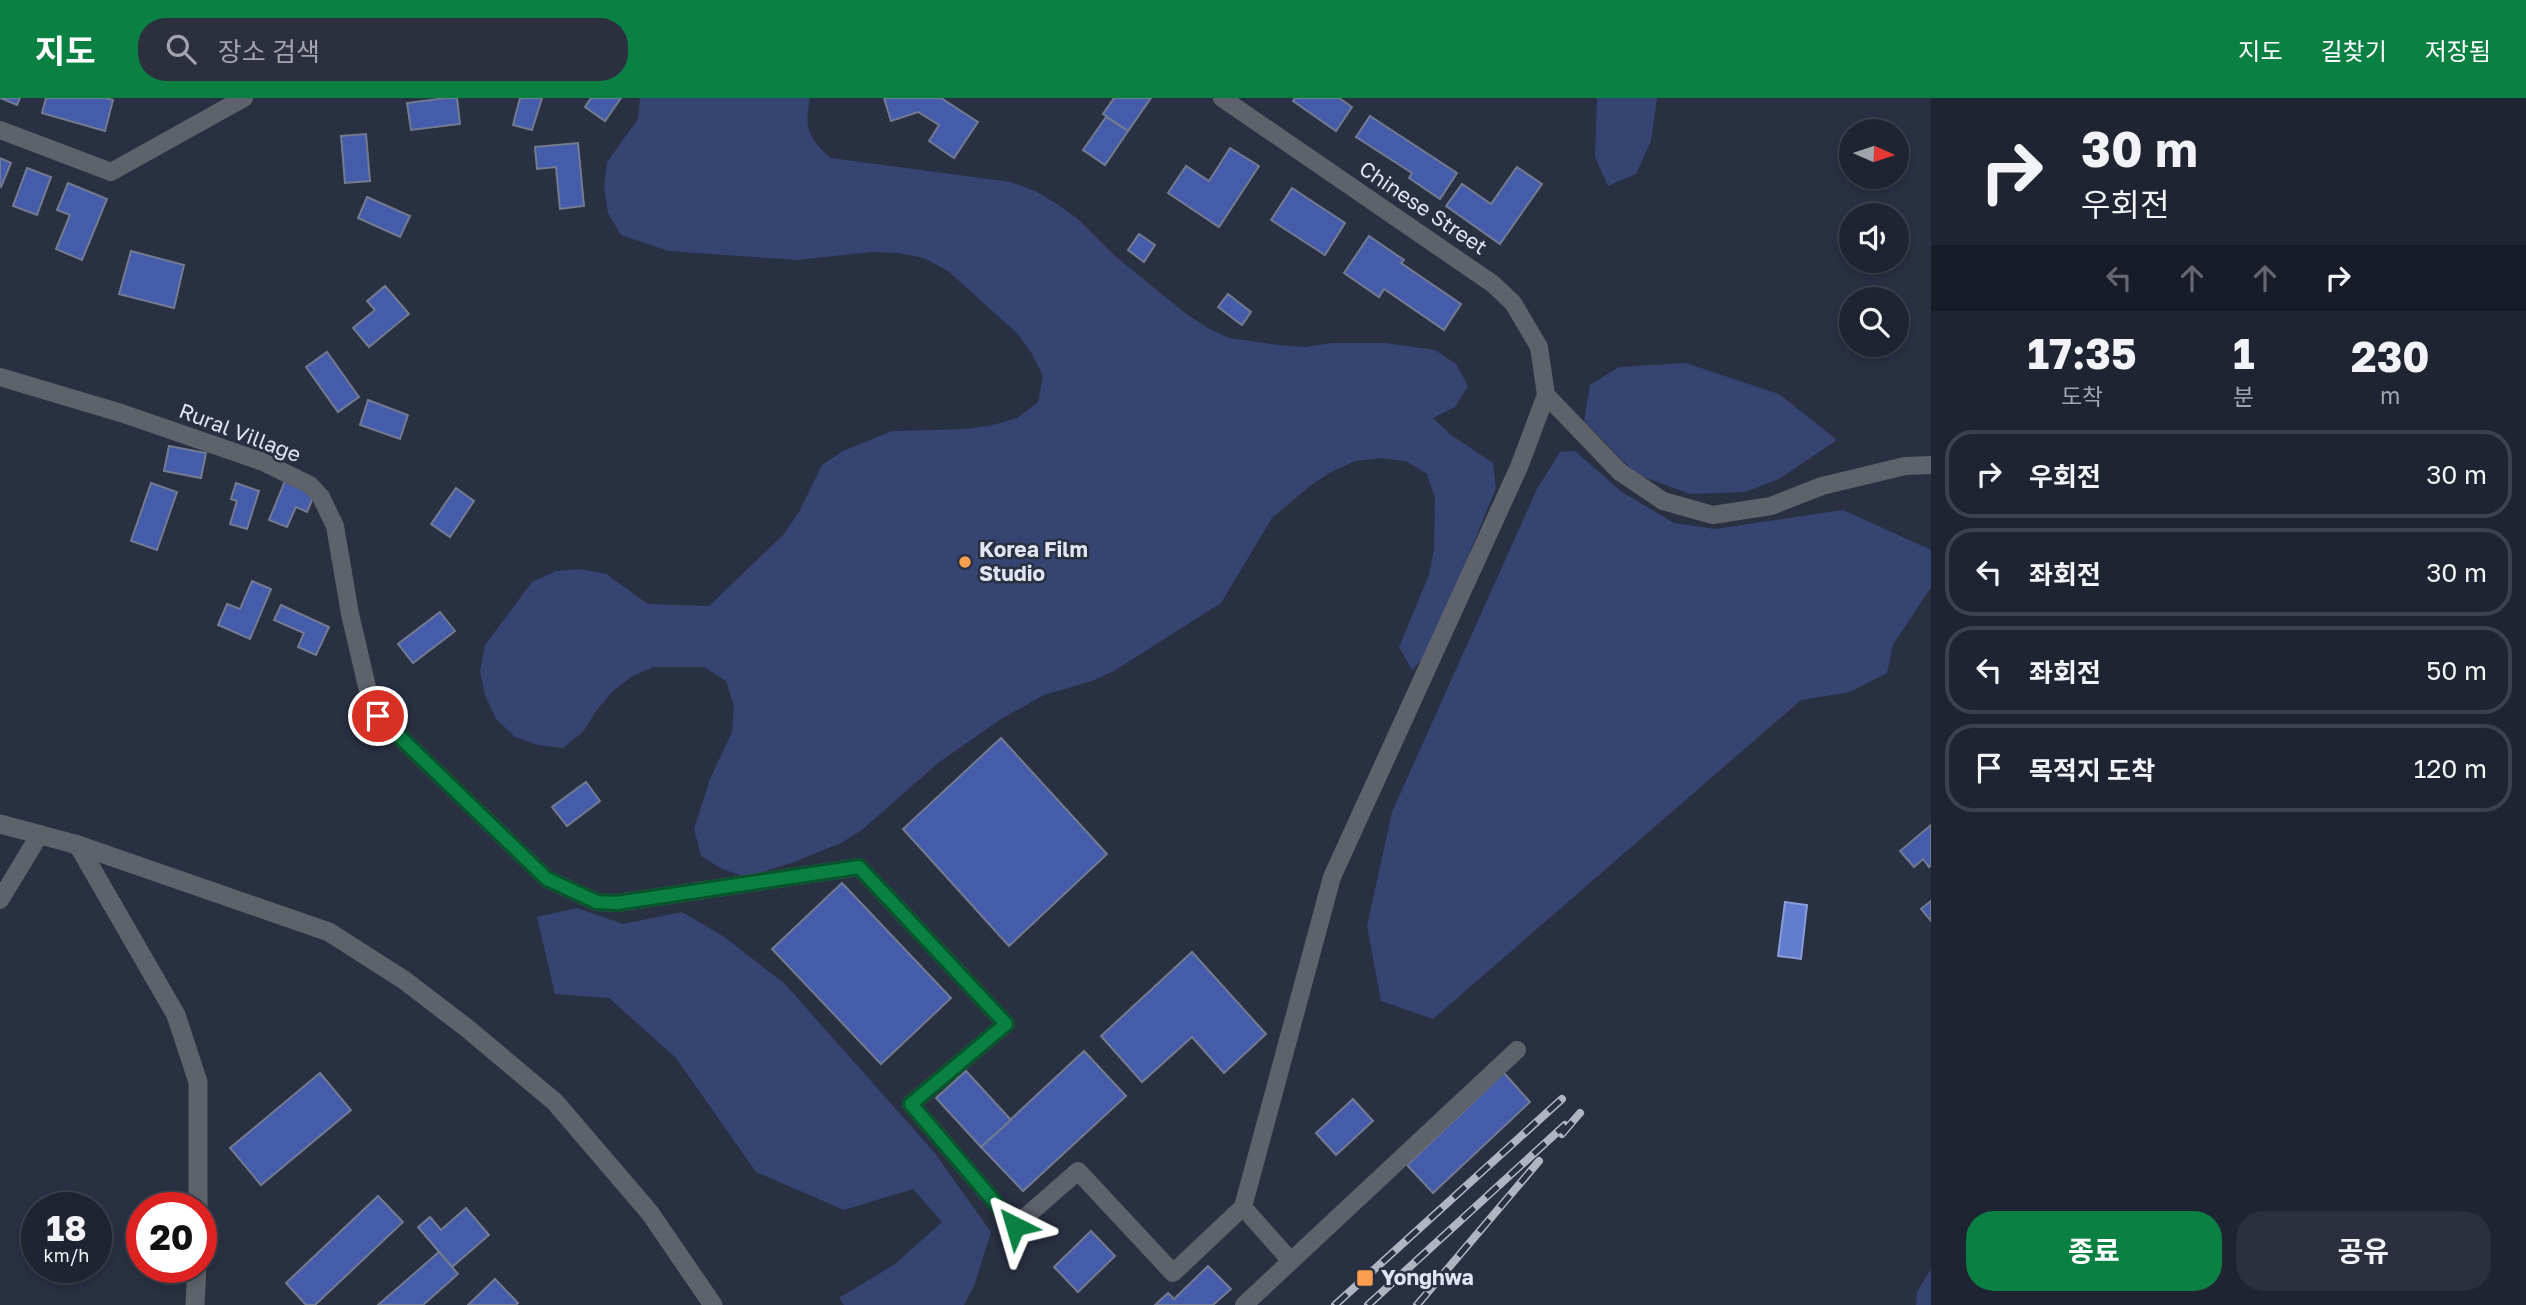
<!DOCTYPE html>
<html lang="ko">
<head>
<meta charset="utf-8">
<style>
  body { margin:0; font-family:"Golos Text","Noto Sans KR",sans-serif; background:#2c303e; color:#f1f3f6; height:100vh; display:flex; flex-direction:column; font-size:26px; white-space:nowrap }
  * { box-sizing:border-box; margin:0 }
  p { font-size:23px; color:#a1a4ac }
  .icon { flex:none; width:38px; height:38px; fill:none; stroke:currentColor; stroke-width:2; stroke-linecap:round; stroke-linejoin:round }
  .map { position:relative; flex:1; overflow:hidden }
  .details { display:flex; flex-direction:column; background:#1f2432; width:595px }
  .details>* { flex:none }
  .banner { background:#1f2432; color:#f1f3f6; overflow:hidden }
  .needle { width:46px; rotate:93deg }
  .controls { position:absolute; left:1839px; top:21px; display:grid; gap:14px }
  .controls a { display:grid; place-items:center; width:70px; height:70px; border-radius:50%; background:#1f2432; box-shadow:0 4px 10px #0003,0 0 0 2px #3c414d; font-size:35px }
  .speed { position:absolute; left:21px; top:1094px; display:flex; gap:14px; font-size:35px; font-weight:700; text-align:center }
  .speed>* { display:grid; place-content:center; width:91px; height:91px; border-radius:50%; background:#1f2432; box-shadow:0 4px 10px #0003,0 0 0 2px #3c414d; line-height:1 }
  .speed small { font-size:18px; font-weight:400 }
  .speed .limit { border:10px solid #d22; background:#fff; color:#111 }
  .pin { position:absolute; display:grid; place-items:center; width:60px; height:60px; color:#fff; margin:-30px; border:4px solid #fff; border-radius:50%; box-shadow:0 2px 7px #0007 }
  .me { position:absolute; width:77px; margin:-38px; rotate:320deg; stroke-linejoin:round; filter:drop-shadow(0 0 5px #0008) }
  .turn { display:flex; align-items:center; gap:24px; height:147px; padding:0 35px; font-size:32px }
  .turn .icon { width:91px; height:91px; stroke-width:2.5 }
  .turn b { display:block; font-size:49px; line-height:60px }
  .lanes { display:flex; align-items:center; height:66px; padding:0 35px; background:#0003; justify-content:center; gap:35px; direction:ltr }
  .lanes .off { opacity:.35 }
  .eta { display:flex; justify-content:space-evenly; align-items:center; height:119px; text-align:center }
  .eta b { font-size:42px; font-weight:700; line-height:49px }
  .cta { display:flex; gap:14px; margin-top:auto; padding:14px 35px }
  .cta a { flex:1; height:80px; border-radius:28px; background:#0b8043; color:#fff; font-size:28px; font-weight:700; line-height:80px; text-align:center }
  .cta a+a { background:#2c303e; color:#f1f3f6 }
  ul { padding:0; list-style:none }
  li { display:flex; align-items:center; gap:21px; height:88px; margin:0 14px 10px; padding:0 21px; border:4px solid #3c414d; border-radius:28px }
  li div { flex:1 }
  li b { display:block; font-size:26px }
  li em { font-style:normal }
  header { display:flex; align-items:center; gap:42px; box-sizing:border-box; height:98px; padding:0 35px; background:#0b8043; color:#fff }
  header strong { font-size:33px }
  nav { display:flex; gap:38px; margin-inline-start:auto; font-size:24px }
  .search { width:490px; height:63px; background:#2c303e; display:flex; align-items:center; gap:18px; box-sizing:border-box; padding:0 24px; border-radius:28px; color:#a1a4ac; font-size:26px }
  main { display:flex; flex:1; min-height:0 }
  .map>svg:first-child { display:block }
</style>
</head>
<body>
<header>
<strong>지도</strong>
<div class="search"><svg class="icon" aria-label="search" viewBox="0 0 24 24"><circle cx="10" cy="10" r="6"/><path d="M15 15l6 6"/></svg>장소 검색</div>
<nav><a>지도</a><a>길찾기</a><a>저장됨</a></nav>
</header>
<main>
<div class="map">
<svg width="1931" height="1207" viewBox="0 0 1931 1207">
  <rect width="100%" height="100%" fill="#293042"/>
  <g fill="#364471">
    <path d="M640,0h170c-6,31 -2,40 21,60l180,24 24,9 22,13 21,15 37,37 70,57 21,14 23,11 51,7 26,2 26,-4h53l50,7 21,14 12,22 -13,21 -22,11 18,17 42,28 3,25 -67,164 -17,18 -13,-23 30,-72 5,-26 1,-51 -8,-24 -21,-13 -26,-3 -25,3 -24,11 -21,14 -38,32 -51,85 -107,68 -22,10 -48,14 -43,24 -63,44 -76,67 -21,13 -47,19 -48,15 -24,-8 -21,-13 -7,-27 16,-50 22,-47 2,-26 -8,-25 -22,-14h-51l-22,10 -19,15 -16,19 -13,21 -20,16 -25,-3 -23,-8 -19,-18 -11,-24 -5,-24 5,-26 47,-63 24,-11 25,-2 25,5 42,30 61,2 75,-72 15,-22 23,-47 21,-14 49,-20 76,-2 25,-4 24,-7 21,-16 5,-26 -11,-22 -15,-21 -69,-62 -24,-13 -25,-5 -28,-1 -74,8 -128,-9 -48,-16 -13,-22 -4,-26 3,-25 31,-43z"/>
    <path d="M1597,0h60l-6,43 -15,33 -28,12 -13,-29z"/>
    <path d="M1686,265l93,31 58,46 -58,39 -34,13 -55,2 -54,-20 -52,-53 6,-36 29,-18z"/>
    <path d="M1575,353l47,41 52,31 41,6 128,-19 88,40v37l-38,58 -6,28 -37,19 -49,8 -368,319 -52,-18 -14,-75 25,-114 145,-323 23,-37z"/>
    <path d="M577,810l46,16 59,-12 41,24 62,48 149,168 57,80 -17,54 -10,19h-120l-5,-7 56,-34 47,-42 -29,-33 -69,21 -88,-38 -80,-114 -67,-60 -54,-4 -18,-77z"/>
    <path d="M1931,1171v36h-15l1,-13z"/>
  </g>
  <path fill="#637dce" stroke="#899cd8" stroke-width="2" d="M1785,804l22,3 -6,54 -23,-3z"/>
  <g fill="#445ca9" stroke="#737b91" stroke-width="2">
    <path d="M0,0h20l-3,7z"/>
    <path d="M46,0h59l8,2 -8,31 -63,-18z"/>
    <path d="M446,0h11l3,26 -49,6 -4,-27z"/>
    <path d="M520,0h22l-10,32 -19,-5z"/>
    <path d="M591,0h30l-16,23 -20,-14z"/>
    <path d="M884,0h57l37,24 -24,36 -25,-17 10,-16 -21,-13 -27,9z"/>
    <path d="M1114,0h37l-23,33 -25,-17z"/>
    <path d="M1295,0h44l13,9 -16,24 -43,-30z"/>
    <path d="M1370,18l87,57 -17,26 -31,-21 3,-5 -56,-36z"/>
    <path d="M1106,19l22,14 -23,34 -22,-15z"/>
    <path d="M366,36l4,47 -25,2 -4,-47z"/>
    <path d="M578,45l6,63 -24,3 -4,-42 -19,2 -2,-22z"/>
    <path d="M1230,50l29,18 -40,61 -51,-34 18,-27 23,15z"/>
    <path d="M0,60l11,5 -10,24 -1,-1z"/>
    <path d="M1517,69l25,17 -42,60 -54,-38 16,-22 29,20z"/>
    <path d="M27,70l24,9 -14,38 -24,-9z"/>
    <path d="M68,85l39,16 -25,61 -26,-11 14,-34 -13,-5z"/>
    <path d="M1292,90l53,35 -20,32 -54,-35z"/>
    <path d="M367,99l43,19 -10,21 -42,-19z"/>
    <path d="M1139,136l16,11 -11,17 -16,-12z"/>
    <path d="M1369,138l35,24 -3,3 60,41 -17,26 -60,-41 -5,8 -35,-24z"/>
    <path d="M131,153l53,14 -10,43 -55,-14z"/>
    <path d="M385,188l24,28 -40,33 -16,-19 22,-18 -8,-9z"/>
    <path d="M1228,196l23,18 -9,13 -24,-18z"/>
    <path d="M327,254l32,45 -21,15 -32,-45z"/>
    <path d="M368,302l40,15 -8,24 -40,-14z"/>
    <path d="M169,348l37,7 -5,25 -37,-7z"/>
    <path d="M285,383l30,12 -8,19 -11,-5 -9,20 -18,-7z"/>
    <path d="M151,385l26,9 -20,58 -26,-9z"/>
    <path d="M236,385l23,8 -12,38 -17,-5 7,-23 -6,-2z"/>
    <path d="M456,390l18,13 -24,36 -19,-13z"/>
    <path d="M252,483l19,8 -21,50 -32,-14 9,-21 13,5z"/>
    <path d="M281,507l48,22 -13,28 -18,-8 6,-14 -30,-13z"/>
    <path d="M440,514l15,19 -42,32 -15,-19z"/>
    <path d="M1001,640l106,116 -98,92 -106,-117z"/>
    <path d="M586,684l14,19 -33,25 -15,-19z"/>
    <path d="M1931,727v40l-2,2 -6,-8 -9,8 -14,-16z"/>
    <path d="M842,785l109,115 -70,66 -109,-115z"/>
    <path d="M1931,803v20l-10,-12z"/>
    <path d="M1192,854l74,82 -42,39 -32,-36 -50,45 -41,-46z"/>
    <path d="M1084,953l42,45 -103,95 -42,-44z"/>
    <path d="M966,973l45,49 -30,27 -45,-49z"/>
    <path d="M320,975l31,37 -90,75 -31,-37z"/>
    <path d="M1504,975l26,29 -97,91 -26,-28z"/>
    <path d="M1353,1001l20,22 -37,34 -20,-22z"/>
    <path d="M378,1098l25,26 -88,83h-9l-20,-22z"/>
    <path d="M466,1110l23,27 -37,32 -34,-40 12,-10 11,13z"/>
    <path d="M1091,1133l24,25 -37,36 -24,-25z"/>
    <path d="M439,1154l19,22 -35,31h-45z"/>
    <path d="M1208,1168l23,23 -18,16h-58l13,-12 6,6z"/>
    <path d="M495,1181l23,24 -2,2h-48z"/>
  </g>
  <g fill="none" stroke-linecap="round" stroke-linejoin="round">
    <g stroke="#5e626b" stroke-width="18">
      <path d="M0,32l111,42 133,-74"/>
      <path d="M0,279l121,36 142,49 47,23 11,12 14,29 15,88 18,77 10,25 169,163 50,23 20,1 242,-36 147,157 -95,80 104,122 63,-55 95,102 70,-66 89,-330 187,-410 27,-72 -7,-48 -26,-44 -20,-19 -271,-186"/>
      <path d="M1546,297l74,77 43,29 50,14 58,-9 51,-20 83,-20 26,-1"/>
      <path d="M0,802l40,-66"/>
      <path d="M1243,1109l47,53"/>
      <path d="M1244,1207l273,-255"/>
    </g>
    <g stroke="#5e626b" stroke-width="19">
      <path d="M78,747l98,170 22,67v126"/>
      <path d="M195,1207l2,-38"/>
    </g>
    <path stroke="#5e626b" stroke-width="19" d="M0,726l78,21 251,87 75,48 64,49 87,73 95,111 63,92"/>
    <g stroke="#b0b5c2" stroke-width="8">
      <g id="rail">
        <path d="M1562,1036l18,-21"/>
        <path d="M1335,1207l227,-206"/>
        <path d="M1368,1207l197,-180"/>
        <path d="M1417,1207l122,-144"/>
      </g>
    </g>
    <use href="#rail" stroke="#293042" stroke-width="5" stroke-dasharray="16" stroke-linecap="butt"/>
  </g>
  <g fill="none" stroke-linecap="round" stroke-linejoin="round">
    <g stroke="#07532c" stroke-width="18">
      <path id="route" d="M378,618l169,163 50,23 20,1 242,-36 147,157 -95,80 104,122"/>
    </g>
    <use href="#route" stroke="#0b8043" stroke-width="12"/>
  </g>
  <g fill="#fb9e50" stroke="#293042" stroke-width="2.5">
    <circle cx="965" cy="464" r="7"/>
    <rect x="1356" y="1171" width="18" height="18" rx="3.5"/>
  </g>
  <g text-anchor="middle" stroke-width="5" stroke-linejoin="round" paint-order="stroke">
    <g font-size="21" fill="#e1e5f1" stroke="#293042">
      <text transform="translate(1423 110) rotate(34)" y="7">Chinese Street</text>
      <text transform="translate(240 335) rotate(21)" y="7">Rural Village</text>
    </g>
    <g font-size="21" font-weight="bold" fill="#e1e5f1" stroke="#293042" text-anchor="start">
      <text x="979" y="459">Korea Film<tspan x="979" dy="24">Studio</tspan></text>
      <text x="1381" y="1187">Yonghwa</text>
    </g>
  </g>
</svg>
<div class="controls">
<a><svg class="needle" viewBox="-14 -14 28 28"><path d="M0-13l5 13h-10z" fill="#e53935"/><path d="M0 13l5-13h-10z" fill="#a1a4ac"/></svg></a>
<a><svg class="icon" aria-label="sound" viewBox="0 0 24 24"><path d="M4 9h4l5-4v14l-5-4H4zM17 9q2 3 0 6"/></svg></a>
<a><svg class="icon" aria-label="search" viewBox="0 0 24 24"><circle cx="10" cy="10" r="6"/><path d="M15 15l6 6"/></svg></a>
</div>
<div class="speed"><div>18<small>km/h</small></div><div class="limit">20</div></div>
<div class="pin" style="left:378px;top:618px;background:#d93025"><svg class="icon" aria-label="arrive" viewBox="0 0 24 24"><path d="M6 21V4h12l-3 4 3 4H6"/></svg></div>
<svg class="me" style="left:1015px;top:1128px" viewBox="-20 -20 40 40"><path d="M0-17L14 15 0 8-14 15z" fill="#0b8043" stroke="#fff" stroke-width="4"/></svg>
</div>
<section class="details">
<div class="banner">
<div class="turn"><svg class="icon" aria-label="right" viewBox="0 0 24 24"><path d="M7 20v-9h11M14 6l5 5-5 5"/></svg><div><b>30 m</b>우회전</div></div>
<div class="lanes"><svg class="icon off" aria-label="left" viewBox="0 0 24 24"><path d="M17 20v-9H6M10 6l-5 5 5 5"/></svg><svg class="icon off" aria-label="ahead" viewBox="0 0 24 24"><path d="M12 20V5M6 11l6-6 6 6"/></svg><svg class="icon off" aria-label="ahead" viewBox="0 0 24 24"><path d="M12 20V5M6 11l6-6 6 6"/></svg><svg class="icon" aria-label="right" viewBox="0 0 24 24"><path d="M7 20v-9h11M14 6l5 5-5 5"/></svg></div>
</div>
<div class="eta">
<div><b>17:35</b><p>도착</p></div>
<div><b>1</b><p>분</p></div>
<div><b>230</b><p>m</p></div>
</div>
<ul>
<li><svg class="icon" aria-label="right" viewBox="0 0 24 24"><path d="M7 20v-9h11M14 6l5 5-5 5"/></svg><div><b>우회전</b></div><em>30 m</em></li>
<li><svg class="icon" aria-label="left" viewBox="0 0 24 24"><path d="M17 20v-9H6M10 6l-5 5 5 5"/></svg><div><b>좌회전</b></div><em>30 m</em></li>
<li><svg class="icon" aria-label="left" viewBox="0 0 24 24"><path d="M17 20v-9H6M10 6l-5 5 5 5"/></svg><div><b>좌회전</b></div><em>50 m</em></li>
<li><svg class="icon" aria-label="arrive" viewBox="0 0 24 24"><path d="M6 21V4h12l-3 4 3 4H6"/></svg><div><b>목적지 도착</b></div><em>120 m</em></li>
</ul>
<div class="cta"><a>종료</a><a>공유</a></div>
</section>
</main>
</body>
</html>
